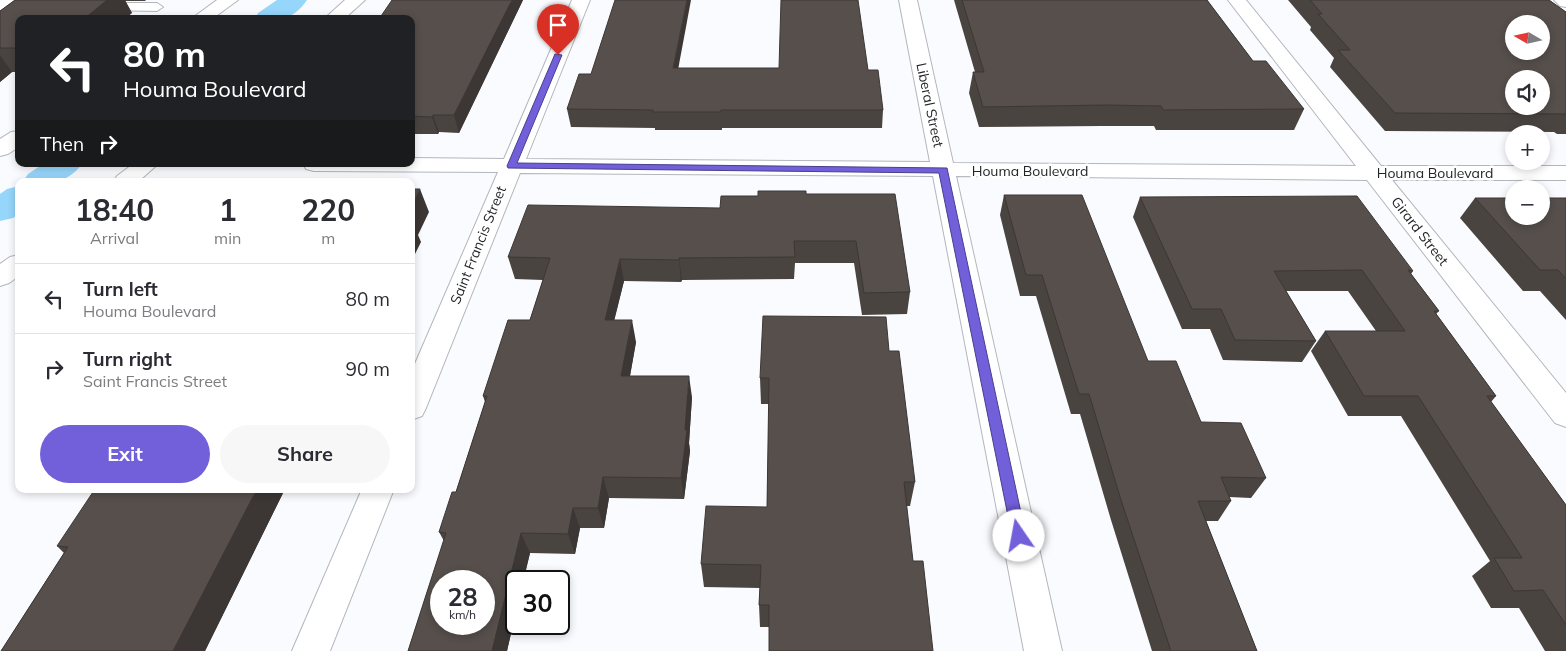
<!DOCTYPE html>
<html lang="en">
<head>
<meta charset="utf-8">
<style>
  body { margin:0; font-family:Mulish,sans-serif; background:#f7f7f7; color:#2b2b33; height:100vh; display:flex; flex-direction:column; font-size:19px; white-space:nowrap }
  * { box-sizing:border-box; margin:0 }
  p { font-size:16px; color:#7c7c81 }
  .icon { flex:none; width:28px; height:28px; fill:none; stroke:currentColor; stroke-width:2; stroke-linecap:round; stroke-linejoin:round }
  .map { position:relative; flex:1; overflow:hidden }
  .panel { position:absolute; left:15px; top:178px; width:400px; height:315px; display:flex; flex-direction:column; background:#fff; border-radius:10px; box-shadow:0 2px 8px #0003 }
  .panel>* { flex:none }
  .top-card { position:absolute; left:15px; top:15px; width:400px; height:152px; border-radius:10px; box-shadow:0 2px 8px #0003; background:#202124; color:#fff; overflow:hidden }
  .needle { width:32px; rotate:279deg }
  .controls { position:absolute; left:1505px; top:15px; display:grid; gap:10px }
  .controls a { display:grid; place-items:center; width:45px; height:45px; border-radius:50%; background:#fff; box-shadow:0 2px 8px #0003; font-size:25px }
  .speed { position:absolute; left:430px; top:570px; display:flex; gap:10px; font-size:25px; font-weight:700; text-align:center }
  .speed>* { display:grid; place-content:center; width:65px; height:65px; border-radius:50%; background:#fff; box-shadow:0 2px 8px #0003; line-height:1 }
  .speed small { font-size:12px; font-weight:400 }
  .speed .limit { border:2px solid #111; border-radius:8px; background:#fff; color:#111 }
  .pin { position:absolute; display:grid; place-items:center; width:42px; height:42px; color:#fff; margin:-51px -21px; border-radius:50% 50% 50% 0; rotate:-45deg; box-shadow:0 0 5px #0007 }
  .pin .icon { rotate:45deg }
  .me { position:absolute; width:55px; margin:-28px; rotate:348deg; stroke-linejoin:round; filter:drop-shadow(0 0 4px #0008) }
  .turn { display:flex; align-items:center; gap:18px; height:105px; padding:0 25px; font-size:22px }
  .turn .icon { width:65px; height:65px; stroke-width:2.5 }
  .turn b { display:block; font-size:35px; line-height:42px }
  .then { display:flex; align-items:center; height:48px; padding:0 25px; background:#0003; gap:10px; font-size:19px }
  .eta { display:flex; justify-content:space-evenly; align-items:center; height:85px; text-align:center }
  .eta b { font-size:30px; font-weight:700; line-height:35px }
  .cta { display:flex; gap:10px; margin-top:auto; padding:10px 25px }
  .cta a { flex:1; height:58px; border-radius:30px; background:#725fda; color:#fff; font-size:20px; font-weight:700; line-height:58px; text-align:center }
  .cta a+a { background:#f7f7f7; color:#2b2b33 }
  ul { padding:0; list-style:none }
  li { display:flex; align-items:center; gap:15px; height:70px; padding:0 25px; border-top:1px solid #e1e1e2 }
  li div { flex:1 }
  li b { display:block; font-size:19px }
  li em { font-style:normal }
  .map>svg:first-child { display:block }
</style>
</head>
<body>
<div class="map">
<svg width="1566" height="651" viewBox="0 0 1566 651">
  <rect width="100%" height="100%" fill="#fafbfe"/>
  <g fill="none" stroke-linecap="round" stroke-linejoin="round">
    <g fill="#96d6fb" fill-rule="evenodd">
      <path d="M277,0h30c-15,22 -29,19 -52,19l3,-6z"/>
      <path d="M43,164h39c-16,22 -35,17 -59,17l5,-7z"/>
      <path d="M19,186v28l-6,4 -13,3v-27l7,-5z"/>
    </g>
    <g stroke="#b3b6bd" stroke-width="2">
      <path id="service" d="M104,3h53l6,4 -6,4 -57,-1 -2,-3 2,-3z"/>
    </g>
    <g stroke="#b3b6bd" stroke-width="2">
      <g id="minor">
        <path d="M0,0h18l-12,10 -6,1z"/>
        <path d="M572,0h18l-64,159 404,3 -31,-162h18l36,163 403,3 -128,-166h18l135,166h185v14h-174l174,213v34l-11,-4 -188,-243 -411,-4 106,475h-38l-91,-475 -413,-3 -94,235 -4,8 -11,4v-47l87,-201 -184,-1 -8,-2 -3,-5h108v-6l93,1z"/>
        <path d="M1554,0h12v7l-6,-1z"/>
        <path d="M362,489h32l-64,162h-38z"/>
      </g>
    </g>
    <g stroke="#b3b6bd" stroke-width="2">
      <g id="secondary">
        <path d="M217,0h21l-26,19h-21z"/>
        <path d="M345,0h20l-21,19h-20z"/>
        <path d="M19,131v16l-11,7 -8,2v-17l11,-7z"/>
        <path d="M133,164h25l-19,17h-25l3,-5z"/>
        <path d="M19,255v21l-10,7 -9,3v-22l10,-7z"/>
      </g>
    </g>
    <use href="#service" fill="#fff" fill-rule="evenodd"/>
    <use href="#minor" fill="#fff" fill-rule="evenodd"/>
    <use href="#secondary" fill="#fff" fill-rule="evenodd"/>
  </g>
  <g fill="#4a4441">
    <path d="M15,0h131l-1,1h-20l7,12 -113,6v53h-7l-12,10v-71z"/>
    <path d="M523,0l-64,133 -20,-1 -1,2h-27v-115z"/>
    <path d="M954,0h253l46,61 51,48 -10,21h-138l-2,-4h-53l-122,1 -10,-34 4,-21h2z"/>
    <path d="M1288,0h261l17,12v122h-9l-3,-2 -169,-1 -55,-64 4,-9 -24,-28 1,-3z"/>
    <path d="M868,70l15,40 -1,18h-160v2h-67v-2l-84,-1 -4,-18 24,-35z"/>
    <path d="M806,194l104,98 -3,22 -45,1 -8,-52h-59l-1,16 -112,1 -1,2 -57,-1 -10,39 22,22 -6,34 62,21 -3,46 1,8 -6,48 -75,-1 -5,30h-24l-5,26 -45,-1 -23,98h-99l36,-110 -5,-9 17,-40 29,-90 -2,-6 47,-76 13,-40 -28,-1 -7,-22 212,-49 38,-12z"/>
    <path d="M1004,195l197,227 65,56 -15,20 -22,-1 2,4 -13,20h-12l51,130h-105l-41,-131 -31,-106h-9l-35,-118h-16l-20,-81z"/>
    <path d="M1140,197l273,74 -2,3 28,37 -3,3 60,82 -5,6 75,103v146h-21l-26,-43h-28l-19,-32 18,-15 -89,-145h-53l-37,-65 14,-20h51l-28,-40h-62l30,50 -14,21 -79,-2 -13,-31h-28l-49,-112z"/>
    <path d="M1475,198h91v122l-26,-29h-17l-63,-73z"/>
    <path d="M889,351l26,131 -5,24h-3l-138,121h-9l-1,-22 1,-17 -56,-1 -3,-23 66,-57 2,-103h-8l-1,-26z"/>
    <path d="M285,489l-80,162h-204l63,-98 -7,-7z"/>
  </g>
  <g fill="#3c3735">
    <path d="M107,0h18l7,13 -7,6h-41z"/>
    <path d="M512,0h11l-64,133 -5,-18z"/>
    <path d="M687,0h4l-16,86 -2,-18z"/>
    <path d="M0,55l12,17 -12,10z"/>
    <path d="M433,115l6,17 -1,2 -6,-17z"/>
    <path d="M420,189l9,23 -11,23 3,7 -10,20v-55z"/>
    <path d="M679,258l3,22 -1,2 -2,-22z"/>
    <path d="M620,259l4,22 -15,61 -4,-22z"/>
    <path d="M632,320l4,22 -10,56 -5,-22z"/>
    <path d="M689,376l3,21 -3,46 1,8 -6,48 -3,-21z"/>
    <path d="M603,477l6,21 -5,30 -6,-20z"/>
    <path d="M257,489h28l-80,162h-32z"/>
    <path d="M573,508l7,20 -5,26 -7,-20z"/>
    <path d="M521,533l9,20 -7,28h-7v29l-9,41h-15z"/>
  </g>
  <g fill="#564f4c" stroke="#3c3735" fill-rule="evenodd">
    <path d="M15,0h92l-23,19h-65v29h-19v-37z"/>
    <path d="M392,0h120l-58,115h-21l-1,2 -21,-1v-97h-32z"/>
    <path d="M615,0h72l-14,68h106l2,-68h77l10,70h10l5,40h-162v2h-68v-2l-86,-1 12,-35h12z"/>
    <path d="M962,0h245l46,61h13l38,48 -141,1 -2,-4 -54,-1 -124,2 -10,-35h11z"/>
    <path d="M1310,0h239l17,12v102l-171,-1 -57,-63h12l-32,-36h4zM1514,24h27v27h-27zM1514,79h27v27h-27z"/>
    <path d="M411,189h9l-9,18z"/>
    <path d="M758,191h48v3h89l15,98 -46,1 -8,-52h-62l1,16 -116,1v2l-59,-1 -15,61h27l-11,56h68l-4,54h2l-6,48 -78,-1 -5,31h-25l-5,26 -47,-1 -29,118h-84l38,-118 -7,-1 13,-40h4l31,-96h-4l25,-76h22l20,-62 -42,-1 20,-52 192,3 1,-12h37zM441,581h43v43h-43z"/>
    <path d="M1004,195h78l66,166h28l25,61 40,1 25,55 -45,-1 10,24h-33l59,150h-86l-50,-151 -32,-106h-10l-37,-119h-16z"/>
    <path d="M1357,196l56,75 -5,-1 31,41h-5l62,85h-9l79,109v120l-23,-35 -29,1 -20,-33h28l-104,-162h-54l-39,-65h80l-43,-61 -88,1 42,70 -81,-1 -14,-31h-29l-52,-112z"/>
    <path d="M1475,198h39v18h27v-18h25v81l-8,-9h-18z"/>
    <path d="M763,316l123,1 3,34h10l16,131h-11l9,79h10l10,90h-164v-46h-10l2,-40 -60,-1 5,-58 61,1 2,-129h-9z"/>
    <path d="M95,489h162l-84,162h-172l67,-104 -11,-1z"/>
  </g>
  <path fill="#725fda" stroke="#4a3e8e" d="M555,54l7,1 -45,108 430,5 79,368 -2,4 -5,2 -5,-2 -2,-4 -73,-363 -431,-5 -1,-2z"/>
  <g text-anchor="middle" stroke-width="5" stroke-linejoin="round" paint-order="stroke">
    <g font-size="14" fill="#242528" stroke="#fff">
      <text transform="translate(930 105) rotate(78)" y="5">Liberal Street</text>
      <text x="1030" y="176">Houma Boulevard</text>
      <text x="1435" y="178">Houma Boulevard</text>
      <text transform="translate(1420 231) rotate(52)" y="5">Girard Street</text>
      <text transform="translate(478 245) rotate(-68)" y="5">Saint Francis Street</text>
    </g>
  </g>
</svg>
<div class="controls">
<a><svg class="needle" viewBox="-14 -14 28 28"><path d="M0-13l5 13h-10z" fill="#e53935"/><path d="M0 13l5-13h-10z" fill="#7c7c81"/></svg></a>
<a><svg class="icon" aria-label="sound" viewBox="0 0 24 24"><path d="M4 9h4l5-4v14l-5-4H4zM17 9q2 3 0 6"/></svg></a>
<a>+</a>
<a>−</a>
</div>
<div class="speed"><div>28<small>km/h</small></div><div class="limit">30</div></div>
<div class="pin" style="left:558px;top:55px;background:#d93025"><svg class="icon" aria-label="arrive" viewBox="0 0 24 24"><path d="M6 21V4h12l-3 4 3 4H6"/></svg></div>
<svg class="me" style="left:1019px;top:536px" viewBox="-20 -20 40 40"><circle r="19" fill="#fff"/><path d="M0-13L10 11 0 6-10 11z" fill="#725fda"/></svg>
<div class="top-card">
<div class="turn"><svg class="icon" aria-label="left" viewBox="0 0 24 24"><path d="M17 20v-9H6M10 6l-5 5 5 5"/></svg><div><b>80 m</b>Houma Boulevard</div></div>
<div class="then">Then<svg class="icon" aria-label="right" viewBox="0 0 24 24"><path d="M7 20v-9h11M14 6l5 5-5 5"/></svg></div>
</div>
<section class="panel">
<div class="eta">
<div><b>18:40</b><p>Arrival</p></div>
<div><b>1</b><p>min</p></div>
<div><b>220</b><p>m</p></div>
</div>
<ul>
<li><svg class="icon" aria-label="left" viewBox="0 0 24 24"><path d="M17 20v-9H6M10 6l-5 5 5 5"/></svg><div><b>Turn left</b><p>Houma Boulevard</p></div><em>80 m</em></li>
<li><svg class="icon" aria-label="right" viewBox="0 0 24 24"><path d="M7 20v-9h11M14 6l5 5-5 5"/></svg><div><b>Turn right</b><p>Saint Francis Street</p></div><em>90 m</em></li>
</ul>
<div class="cta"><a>Exit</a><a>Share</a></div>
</section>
</div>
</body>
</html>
